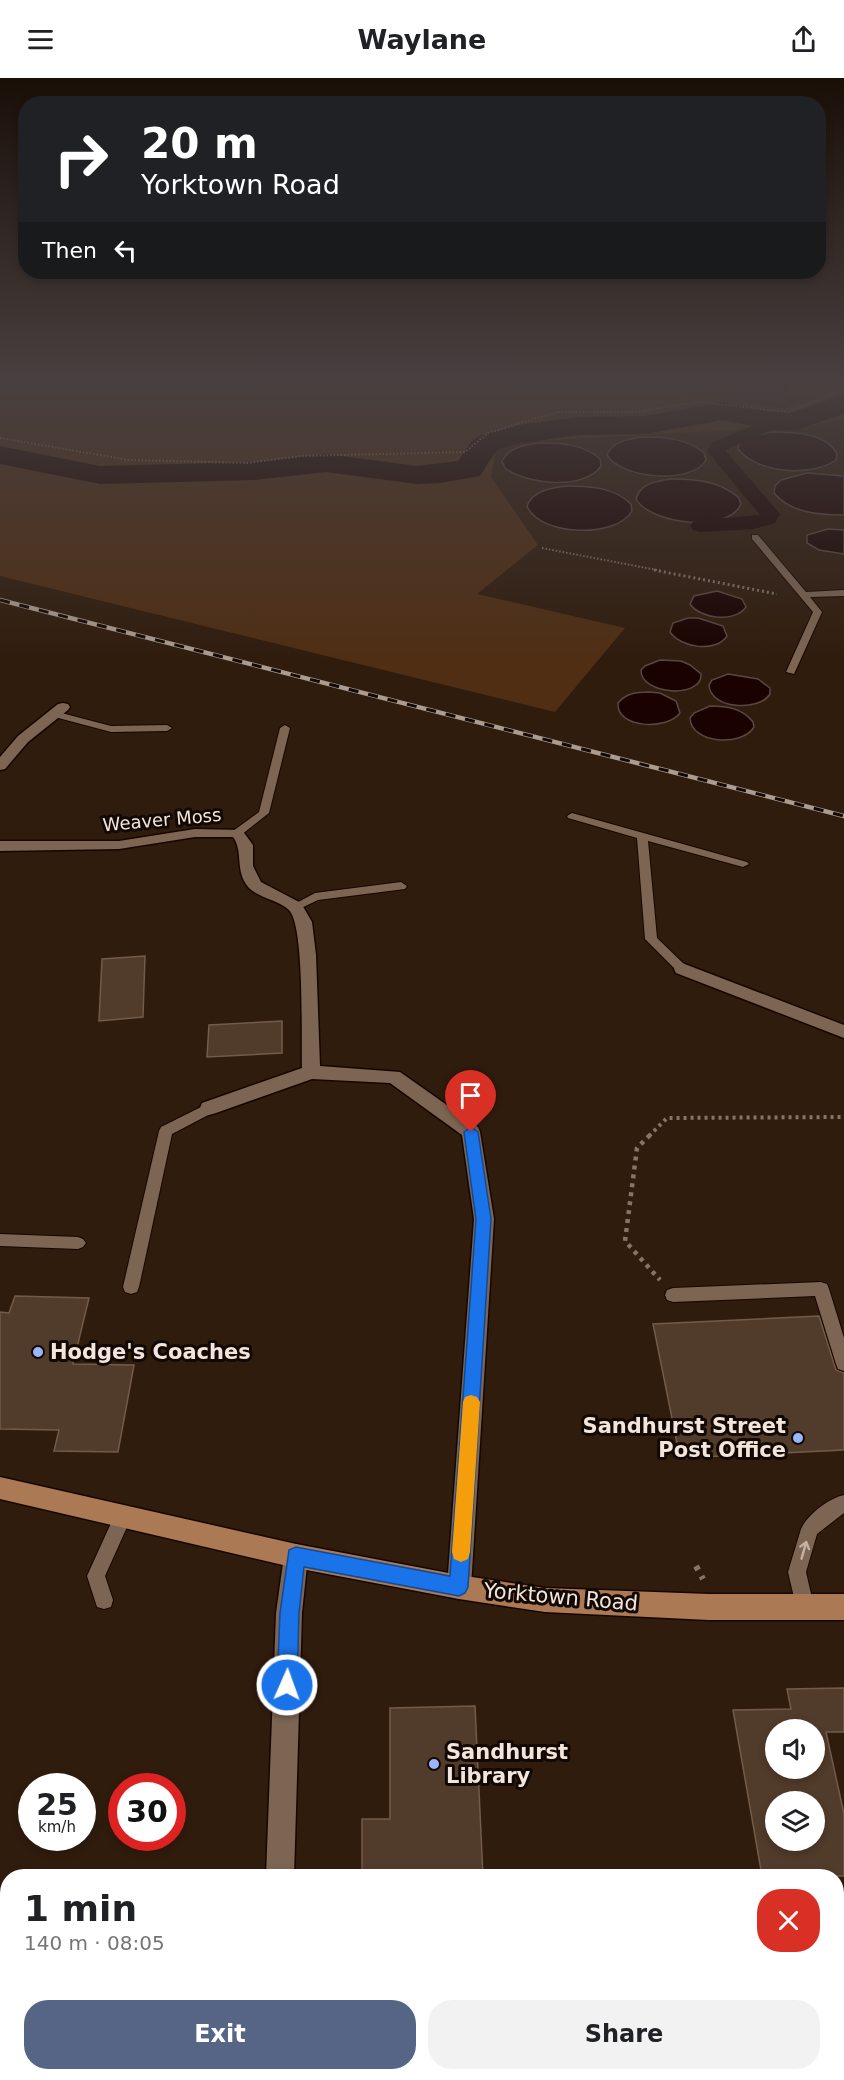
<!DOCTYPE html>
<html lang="en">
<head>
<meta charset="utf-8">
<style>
  body { margin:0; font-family:"DejaVu Sans",sans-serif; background:#f2f2f2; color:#202124; height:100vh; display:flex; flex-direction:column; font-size:22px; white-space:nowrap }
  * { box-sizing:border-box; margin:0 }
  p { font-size:20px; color:#757577 }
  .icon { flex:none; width:33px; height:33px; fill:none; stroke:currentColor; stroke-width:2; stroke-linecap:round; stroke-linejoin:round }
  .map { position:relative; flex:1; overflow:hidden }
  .details { position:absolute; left:0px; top:1791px; width:844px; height:212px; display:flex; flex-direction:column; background:#fff; border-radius:24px 24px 0 0; box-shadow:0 3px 9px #0003 }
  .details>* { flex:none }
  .top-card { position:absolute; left:18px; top:18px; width:808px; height:183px; border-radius:24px; box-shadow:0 3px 9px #0003; background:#202124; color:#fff; overflow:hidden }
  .tools { position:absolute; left:765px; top:1641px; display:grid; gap:12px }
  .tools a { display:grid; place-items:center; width:60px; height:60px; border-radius:50%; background:#fff; box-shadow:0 3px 9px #0003; font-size:30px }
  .speed { position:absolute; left:18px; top:1695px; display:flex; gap:12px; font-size:30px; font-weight:700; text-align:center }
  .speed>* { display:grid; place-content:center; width:78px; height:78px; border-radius:50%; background:#fff; box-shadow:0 3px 9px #0003; line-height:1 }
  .speed small { font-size:15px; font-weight:400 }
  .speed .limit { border:9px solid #d22; background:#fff; color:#111 }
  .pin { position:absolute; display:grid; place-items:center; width:51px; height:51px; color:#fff; margin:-62px -26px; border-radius:50% 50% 50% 0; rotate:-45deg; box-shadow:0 0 6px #0007 }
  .pin .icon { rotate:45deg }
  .me { position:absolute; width:66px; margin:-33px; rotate:2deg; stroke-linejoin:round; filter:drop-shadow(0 0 4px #0008) }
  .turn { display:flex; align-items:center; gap:21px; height:126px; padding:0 24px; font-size:27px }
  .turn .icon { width:78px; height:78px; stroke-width:2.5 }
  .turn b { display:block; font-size:42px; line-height:51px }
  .then { display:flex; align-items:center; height:57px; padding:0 24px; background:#0003; gap:12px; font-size:22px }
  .round { display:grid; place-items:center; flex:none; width:63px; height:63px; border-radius:24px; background:#f2f2f2 }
  .head { display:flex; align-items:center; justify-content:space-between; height:102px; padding:0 24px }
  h1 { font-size:36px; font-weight:700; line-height:45px }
  .primary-button { display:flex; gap:12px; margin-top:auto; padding:12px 24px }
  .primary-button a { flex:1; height:69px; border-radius:24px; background:#566486; color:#fff; font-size:24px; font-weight:700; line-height:69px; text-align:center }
  .primary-button a+a { background:#f2f2f2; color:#202124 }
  header { display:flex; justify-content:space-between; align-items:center; height:78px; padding:0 24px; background:#fff; font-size:27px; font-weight:700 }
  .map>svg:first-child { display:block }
</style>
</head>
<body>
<header><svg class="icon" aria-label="menu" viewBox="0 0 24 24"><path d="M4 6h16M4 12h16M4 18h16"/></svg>Waylane<svg class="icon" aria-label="share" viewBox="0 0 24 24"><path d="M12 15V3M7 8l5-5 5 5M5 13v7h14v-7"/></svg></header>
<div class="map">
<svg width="844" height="2002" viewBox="0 0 844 2002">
  <rect width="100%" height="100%" fill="#301c0d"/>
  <path fill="#4f2e13" d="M0,302h672l16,16 48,3 47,10 17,-7 -17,-15 61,-5v37l-32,7 -315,17 -6,34 47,68 -61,49 148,34 -70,84 -555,-136z"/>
  <g fill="#190200" stroke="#5a4642" stroke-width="1.5">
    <path d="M770,354c21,0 56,0 67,22l-1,6c-25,17 -78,14 -98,-11l1,-6 7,-5z"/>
    <path d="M642,359c22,0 45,1 62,16l2,7c-14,25 -85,19 -99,-5 5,-14 22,-16 35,-18z"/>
    <path d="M540,365c21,0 44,1 60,16l1,7c-17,25 -75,18 -96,2l-3,-7c7,-14 23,-16 38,-18z"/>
    <path d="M807,395l37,3v39c-24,0 -54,-2 -70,-22l1,-7 6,-6z"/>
    <path d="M672,401c24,0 47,2 66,18l3,7c-13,30 -91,20 -105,-5 4,-16 21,-18 36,-20z"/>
    <path d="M566,408c23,0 48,1 65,18l1,7c-16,28 -93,25 -105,-5 6,-16 24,-18 39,-20z"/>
    <path d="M828,451l16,1v24l-25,-4 -12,-7v-8z"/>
    <path d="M717,513l25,8 4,8c-11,16 -46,12 -56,-3l4,-8z"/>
    <path d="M698,540l25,8 4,10c-11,17 -46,12 -57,-4l3,-9 15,-5z"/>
    <path d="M660,582l21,1 9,4 11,9c2,25 -61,21 -60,-4l4,-4z"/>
    <path d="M728,596l30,5 12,9v6c-11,18 -60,15 -61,-9l3,-5z"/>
    <path d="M649,614l11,1 16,8 4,12c-12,17 -64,16 -62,-10 8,-10 19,-11 31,-11z"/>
    <path d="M710,628c17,0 32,2 43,16l1,5c-12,20 -63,17 -64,-9l4,-5z"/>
  </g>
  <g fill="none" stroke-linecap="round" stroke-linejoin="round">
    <path fill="#190200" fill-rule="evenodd" d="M775,339l6,1 2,4 -2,4 -56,24 55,64 -5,9 -21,6 -54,3 -7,-2 -3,-4 3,-4 7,-2 60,-5 -53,-64 4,-8z"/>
    <path fill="#190200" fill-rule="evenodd" d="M844,317v19l-48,16h-26l-47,-10 -78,14 -65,1 -59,8 -20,5 -7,6 -14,22 -40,7 -23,1 -91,-12 -72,8 -154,4 -100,-20v-18l100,20 154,-4 72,-8 91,12 41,-5 13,-19 8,-6 39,-11 62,-8 65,-1 78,-14 47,10h23z"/>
  </g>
  <g fill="#513b2b" stroke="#735b4a" stroke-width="1.5" fill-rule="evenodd">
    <path d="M145,878l-2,61 -44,4 3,-62z"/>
    <path d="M282,943v32l-75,4 2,-32z"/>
    <path d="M15,1218l74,2 -16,66 61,1 -16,87 -64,-1 5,-21 -59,-1v-117l9,1z"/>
    <path d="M819,1238l17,54 8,3v77l-164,8 -27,-134z"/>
    <path d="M844,1610v44h-18l18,82v62h-82l-29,-166 58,-1 -4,-20zM776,1652h38v38h-38zM776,1724h38v38h-38z"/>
    <path d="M475,1628l8,170h-121v-57h28v-111z"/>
  </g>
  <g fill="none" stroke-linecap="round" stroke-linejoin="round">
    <g stroke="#170600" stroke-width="2">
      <g id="lane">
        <path d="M752,457h6l48,57 38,-2v6l-34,1 12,15 -28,62 -8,-2 27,-60 -61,-73z"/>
        <path d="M54,633l57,15 56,-1 5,3 -5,3 -56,1 -60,-16 -2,-2z"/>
        <path d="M285,647l5,3 -21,85 -28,22h-8v-4l26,-19 21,-84z"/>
        <path d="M572,735l175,49 2,2 -6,3 -95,-26 9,97 29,28 2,3 -2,3h-8l-33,-33 -8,-101 -69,-20 -1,-2z"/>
        <path d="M401,804l6,4 -2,3 -87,11 -23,11 -6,-4 26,-14z"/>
        <path d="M209,1025l5,1 2,4 -2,4 -42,22 -33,153 -2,5 -6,2 -6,-2 -2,-5 36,-156 2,-4z"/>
        <path d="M0,1156l78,3 5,2 3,4 -3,4 -5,2 -78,-3z"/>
        <path d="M821,1204l6,2 2,5 15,49v33l-6,-2 -2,-5 -21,-68 -142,6 -6,-2 -2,-5 2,-5 6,-2z"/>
        <path d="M844,1417v18l-27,21 -11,38 8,35 -2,7 -7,2 -7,-2 -10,-42 13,-43c6,-14 28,-31 43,-34z"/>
        <path d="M123,1429l6,3 3,6 -27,60 8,24 -2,7 -7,2 -7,-2 -10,-31 30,-66z"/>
      </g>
    </g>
    <g stroke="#170600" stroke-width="3">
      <g id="street">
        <path d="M63,625l5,1 2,3 -2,3 -40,32 -23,27 -5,1v-13l18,-21 40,-32z"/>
        <path d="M195,751l47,1 11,15v21l8,16 40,21 11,19 4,33 4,111 80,6 78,55 2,5 14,87 -23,368 -3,9 -9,3 -9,-3 -3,-9 27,-368 -12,-84 -72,-52 -78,-4 -96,34 -7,2 -7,-2 -2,-5 2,-5 100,-35c-1,-27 3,-142 -13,-158 -11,-10 -30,-12 -40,-22 -15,-17 -5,-36 -16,-51h-38l-76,12 -119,2v-10h119z"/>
        <path d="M682,885l162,62v13l-168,-65 -2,-4 2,-4z"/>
        <path d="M296,1466l9,3 3,9 -6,57 -8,263h-28l10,-263 8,-57 3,-9z"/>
        <rect x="257" y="1995" width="32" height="7"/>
      </g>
    </g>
    <g stroke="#170600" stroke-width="3">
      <path id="primary" d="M0,1399l296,67 163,31 86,13 164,6h135v26h-135l-164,-8 -86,-13 -163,-31 -296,-69z"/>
    </g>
    <g stroke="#857467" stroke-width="2" stroke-dasharray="1.5 2" stroke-linecap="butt">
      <path d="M0,360l129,22 118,3 54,-7 164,-4 23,-19 69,-21h78l63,-10 91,10 55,-23"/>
      <path d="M542,470l120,23"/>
    </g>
    <path stroke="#857467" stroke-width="3" stroke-dasharray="2 3" stroke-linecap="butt" d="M654,492l123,24"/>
    <path stroke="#857467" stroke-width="4" stroke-dasharray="3 4" stroke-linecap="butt" d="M649,1058l18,-18 177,-1"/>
    <path stroke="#857467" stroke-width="4.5" stroke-dasharray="4 5" stroke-linecap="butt" d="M650,1057l-13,13 -12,93 35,39"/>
    <path stroke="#857467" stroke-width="6" stroke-dasharray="4.5 7" stroke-linecap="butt" d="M696,1488l7,13"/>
    <use href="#lane" fill="#7d6553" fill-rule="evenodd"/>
    <use href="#street" fill="#7d6553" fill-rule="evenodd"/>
    <use href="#primary" fill="#ab7a54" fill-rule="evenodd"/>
    <g stroke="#ac9c90" stroke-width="4.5">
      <path id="rail" d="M0,522l844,216"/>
    </g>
    <use href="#rail" stroke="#120904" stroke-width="3" stroke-dasharray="10" stroke-linecap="butt"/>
  </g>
  <defs><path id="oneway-shaft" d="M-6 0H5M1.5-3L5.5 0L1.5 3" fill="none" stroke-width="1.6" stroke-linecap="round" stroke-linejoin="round" transform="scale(1.5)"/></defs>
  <use stroke="#c4b2a5" href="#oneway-shaft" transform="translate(804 1472) rotate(-74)"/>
  <linearGradient id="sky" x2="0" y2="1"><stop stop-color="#1a0f07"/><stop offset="0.52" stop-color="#484040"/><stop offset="1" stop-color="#484040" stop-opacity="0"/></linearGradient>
  <rect width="844" height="583" fill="url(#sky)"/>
  <path fill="#1a73e8" stroke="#114b97" stroke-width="1.5" d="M471,1049l7,5 13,87 -23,368 -3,6 -6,3 -155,-29 -5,46 -2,72 -3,7 -7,3 -7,-3 -3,-7 3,-72 9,-63 7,-3 154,29 26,-357 -12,-87z"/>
  <path fill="#f59e0b" d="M471,1317l6,2 3,5 -10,150 -2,7 -7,3 -7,-3 -2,-7 11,-150 2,-5z"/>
  <g fill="#99b5fd" stroke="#120904" stroke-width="2">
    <circle cx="38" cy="1274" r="6"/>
    <circle cx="798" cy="1360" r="6"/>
    <circle cx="434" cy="1686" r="6"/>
  </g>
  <g text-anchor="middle" stroke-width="6" stroke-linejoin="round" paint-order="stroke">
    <g font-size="18" fill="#f3e5db" stroke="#120904">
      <text transform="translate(162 742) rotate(-5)" y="6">Weaver Moss</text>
    </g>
    <g font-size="21" font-weight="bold" fill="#f3e5db" stroke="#120904" text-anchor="start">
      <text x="50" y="1281">Hodge's Coaches</text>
      <text x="786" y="1355" text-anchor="end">Sandhurst Street<tspan x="786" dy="24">Post Office</tspan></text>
      <text x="446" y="1681">Sandhurst<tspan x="446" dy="24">Library</tspan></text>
    </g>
    <g font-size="21" fill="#f3e5db" stroke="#120904">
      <text transform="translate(561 1519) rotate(5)" y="7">Yorktown Road</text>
    </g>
  </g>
</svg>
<div class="tools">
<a><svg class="icon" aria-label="sound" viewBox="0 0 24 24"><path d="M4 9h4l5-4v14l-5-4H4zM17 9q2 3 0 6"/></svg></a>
<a><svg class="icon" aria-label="layers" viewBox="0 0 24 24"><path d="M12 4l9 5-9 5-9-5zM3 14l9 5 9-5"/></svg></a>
</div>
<div class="speed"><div>25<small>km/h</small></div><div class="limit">30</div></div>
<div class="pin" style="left:471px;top:1054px;background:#d93025"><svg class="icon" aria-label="arrive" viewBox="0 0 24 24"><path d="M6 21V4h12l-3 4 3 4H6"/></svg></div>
<svg class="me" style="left:287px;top:1607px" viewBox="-20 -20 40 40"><circle r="17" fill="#1a73e8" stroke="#fff" stroke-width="3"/><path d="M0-11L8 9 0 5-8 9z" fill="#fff"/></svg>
<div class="top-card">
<div class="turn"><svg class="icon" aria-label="right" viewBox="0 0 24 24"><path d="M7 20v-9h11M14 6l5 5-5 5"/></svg><div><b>20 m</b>Yorktown Road</div></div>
<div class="then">Then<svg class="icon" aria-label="left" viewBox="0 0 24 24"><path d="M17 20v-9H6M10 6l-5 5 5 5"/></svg></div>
</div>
<section class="details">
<div class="head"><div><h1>1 min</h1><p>140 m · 08:05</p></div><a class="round" style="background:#d93025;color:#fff"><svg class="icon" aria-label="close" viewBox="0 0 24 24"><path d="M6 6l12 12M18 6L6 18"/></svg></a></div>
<div class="primary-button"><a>Exit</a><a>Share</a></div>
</section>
</div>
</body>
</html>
